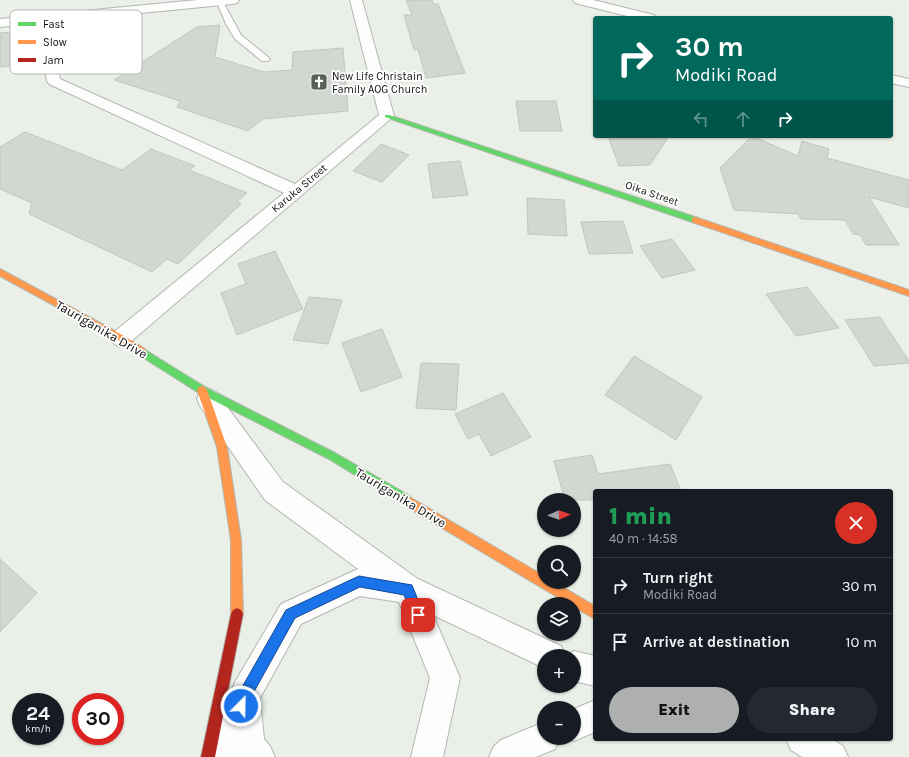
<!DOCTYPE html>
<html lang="en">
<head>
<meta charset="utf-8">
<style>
  body { margin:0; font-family:Karla,sans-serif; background:#242831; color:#f1f3f6; height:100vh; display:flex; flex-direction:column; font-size:15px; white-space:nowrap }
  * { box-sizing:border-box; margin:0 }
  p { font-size:13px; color:#9ea1a6 }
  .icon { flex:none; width:22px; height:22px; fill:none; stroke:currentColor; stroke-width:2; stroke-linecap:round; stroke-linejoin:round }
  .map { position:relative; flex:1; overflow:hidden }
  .sheet { position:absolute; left:593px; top:489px; width:300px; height:252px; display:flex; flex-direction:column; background:#171b24; border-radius:4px; box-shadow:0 1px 3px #0004 }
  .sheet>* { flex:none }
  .top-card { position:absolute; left:593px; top:16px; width:300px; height:122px; border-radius:4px; box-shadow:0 1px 3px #0004; background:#00695c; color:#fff; overflow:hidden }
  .needle { width:26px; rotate:88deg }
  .tools { position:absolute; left:537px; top:493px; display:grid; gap:8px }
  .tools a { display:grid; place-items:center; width:44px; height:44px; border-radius:50%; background:#171b24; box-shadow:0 1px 3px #0004; font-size:20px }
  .speed { position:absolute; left:12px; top:693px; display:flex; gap:8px; font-size:20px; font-weight:700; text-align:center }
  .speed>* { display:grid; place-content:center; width:52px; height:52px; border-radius:50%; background:#171b24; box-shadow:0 1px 3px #0004; line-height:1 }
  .speed small { font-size:10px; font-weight:400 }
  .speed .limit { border:6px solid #d22; background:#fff; color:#111 }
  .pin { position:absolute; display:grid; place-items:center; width:34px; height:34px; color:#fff; margin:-17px; border-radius:8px; box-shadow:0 2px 6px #0006 }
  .me { position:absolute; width:44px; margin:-22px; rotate:23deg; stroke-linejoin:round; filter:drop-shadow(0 0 3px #0008) }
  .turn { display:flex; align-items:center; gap:14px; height:84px; padding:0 16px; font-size:18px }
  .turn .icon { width:52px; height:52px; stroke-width:2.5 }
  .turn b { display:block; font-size:28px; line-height:34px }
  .lanes { display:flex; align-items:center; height:38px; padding:0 16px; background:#0003; justify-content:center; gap:20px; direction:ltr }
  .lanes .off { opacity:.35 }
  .round { display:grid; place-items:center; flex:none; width:42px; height:42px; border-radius:21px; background:#242831 }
  .headline { display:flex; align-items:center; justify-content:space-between; height:68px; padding:0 16px }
  h1 { font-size:24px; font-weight:800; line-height:30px; color:#1e9e55 }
  .action { display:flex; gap:8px; margin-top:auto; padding:8px 16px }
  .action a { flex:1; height:46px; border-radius:24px; background:#adb0af; color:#111; font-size:16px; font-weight:800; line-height:46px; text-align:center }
  .action a+a { background:#242831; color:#f1f3f6 }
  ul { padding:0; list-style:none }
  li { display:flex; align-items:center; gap:12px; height:56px; padding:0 16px; border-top:1px solid #363941 }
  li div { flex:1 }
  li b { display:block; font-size:15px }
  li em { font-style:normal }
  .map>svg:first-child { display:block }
</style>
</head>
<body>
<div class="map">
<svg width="909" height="757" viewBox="0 0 909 757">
  <rect width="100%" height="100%" fill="#eaf0e8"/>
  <g fill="#d2d7d1" stroke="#c1c6bf">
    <path d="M406,0h26l2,4h4l27,69 -39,5 -8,-29 -4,1 -10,-35h8z"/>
    <path d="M220,25l-5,32 49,15 28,-2 1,-18 50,-4 5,63 -85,8 -15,12 -71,-24 3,-6 -66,-21 83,-53z"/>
    <path d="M37,30l-15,35 -22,2v-34z"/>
    <path d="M516,101h40l6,30h-42z"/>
    <path d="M25,132l97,38 29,-21 44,17 -6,4 58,23 -10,9 4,2 -63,60 -11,-5 -15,13 -123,-58 3,-11 -32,-14v-42z"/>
    <path d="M608,136h61l-19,29 -31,1z"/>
    <path d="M752,136l46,20 4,-15 27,8 -2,9 82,22v28l-40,-11 30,48h-33l-6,-10 -7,-1 -8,-14 -44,-1 -3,-5 -64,-4 -14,-42z"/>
    <path d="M381,144l28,11 -27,27 -29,-11z"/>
    <path d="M460,161l8,34 -35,3 -5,-34z"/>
    <path d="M527,198l37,2 3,36 -39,-2z"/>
    <path d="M623,221l10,32 -44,1 -8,-32z"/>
    <path d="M672,239l23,31 -33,8 -22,-32z"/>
    <path d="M275,251l28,58 -66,26 -16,-42 25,-9 -8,-20z"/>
    <path d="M807,287l32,41 -43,8 -30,-42z"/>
    <path d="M309,297l33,3 -14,44 -35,-4z"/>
    <path d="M880,317l29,44v2l-35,3 -29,-46z"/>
    <path d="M382,329l20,48 -41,15 -19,-49z"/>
    <path d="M634,356l68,41 -26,43 -71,-45z"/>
    <path d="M421,363l38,1 -3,46 -40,-2z"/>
    <path d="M503,393l28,44 -40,19 -12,-22 -11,5 -13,-25z"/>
    <path d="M592,455l6,19 72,-10 11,27h-86v9h-30l-11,-39z"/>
    <path d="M0,559l37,34 -37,39z"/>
  </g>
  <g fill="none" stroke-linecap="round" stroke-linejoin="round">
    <g stroke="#b3b7b1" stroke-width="2">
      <path id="lane" d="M216,0h6l19,35 27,22 2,2 -2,2h-6l-27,-22 -9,-15z"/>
    </g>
    <g stroke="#b3b7b1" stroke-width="2">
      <g id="street">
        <path d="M197,0h42l-2,3 -4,1 -153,15 -23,43 3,17 235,105 84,-69 -29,-115h12l32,116 -266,228 -7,3 -7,-3 -3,-6 3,-6 170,-139 -235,-109 -2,-3 -4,-19 24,-42 -67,7v-8z"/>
        <path d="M573,0h20l61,15 2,3h-21l-60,-15z"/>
        <path d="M891,75l18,4v8l-18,-4z"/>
        <path d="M208,389l8,3 67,90 135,97 143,67 4,9 9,-4 21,5v30l-21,-5v-25h-30v12l-111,-53 27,63 -17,79h-32l19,-79 -31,-76 -39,-6 -59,28 -41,74 4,41 6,7 5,11h-69l29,-75 46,-78 77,-35 -93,-69 -65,-94 -3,-7 3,-7z"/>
        <path d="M595,700v32l-21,9 -6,-3h6v-29z"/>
        <path d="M544,722v16h16l-5,11 -19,8h-47l5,-11 7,-6z"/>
        <path d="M786,739h46l11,7 5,11h-46l-11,-7z"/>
      </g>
    </g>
    <g stroke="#b3b7b1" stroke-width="2">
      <g id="fast">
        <path d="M385,115h4l309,103 1,2 -1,2h-6l-307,-105z"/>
        <path d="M142,348l63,39 130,66 75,43 1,4 -1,4 -4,1 -4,-1 -73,-45 -130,-66 -60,-38 -1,-3 1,-3z"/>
      </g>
    </g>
    <g stroke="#b3b7b1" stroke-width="2">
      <g id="slow">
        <path d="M695,217l214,73v6l-217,-74v-4z"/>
        <path d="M0,269l124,67 21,13 1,3 -1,3h-6l-21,-15 -118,-64z"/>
        <path d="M202,386l3,1 2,3 20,57 14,93 2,74 -2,4 -4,2 -4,-2 -2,-4v-74l-14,-93 -20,-57 2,-3z"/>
        <path d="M406,495l138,81v6h10l41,24v13l-21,-12v-3h-5l-167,-100 -1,-4 1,-4z"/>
      </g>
    </g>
    <g stroke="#b3b7b1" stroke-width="2">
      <path id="jam" d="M237,608l4,2 2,4 -28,143h-14l30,-143 2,-4z"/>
    </g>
    <use href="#lane" fill="#fcfdfc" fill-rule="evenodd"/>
    <use href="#street" fill="#fcfdfc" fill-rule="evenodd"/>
    <use href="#fast" fill="#63d668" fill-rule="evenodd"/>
    <use href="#slow" fill="#ff974d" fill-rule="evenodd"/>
    <use href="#jam" fill="#b3261e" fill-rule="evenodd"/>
  </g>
  <path fill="#1a73e8" stroke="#114b97" d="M359,576l53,9 12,30 -1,4 -5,2 -4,-2 -10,-24 -44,-8 -65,31 -44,79 -6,14 -4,1 -5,-1 -1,-5 6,-17 45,-79z"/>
  <defs>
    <g id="church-square" transform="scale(0.9)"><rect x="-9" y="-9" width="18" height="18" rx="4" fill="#5a5f59" stroke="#fff"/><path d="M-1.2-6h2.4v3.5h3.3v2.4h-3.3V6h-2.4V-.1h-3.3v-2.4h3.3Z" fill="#fff"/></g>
  </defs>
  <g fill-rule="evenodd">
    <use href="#church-square" x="319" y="82"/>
  </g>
  <g text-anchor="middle" stroke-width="3.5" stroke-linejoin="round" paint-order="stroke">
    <g font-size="11" fill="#0d110c" stroke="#fff" text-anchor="start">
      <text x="332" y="80">New Life Christain<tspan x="332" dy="13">Family AOG Church</tspan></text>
    </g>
    <g font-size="11" fill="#0d110c" stroke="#fff">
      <text transform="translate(299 188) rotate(-40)" y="4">Karuka Street</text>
      <text transform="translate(652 193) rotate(19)" y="4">Oika Street</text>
    </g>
    <g font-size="13" fill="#0d110c" stroke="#fff">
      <text transform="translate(102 329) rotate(30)" y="5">Tauriganika Drive</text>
      <text transform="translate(401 497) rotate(31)" y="5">Tauriganika Drive</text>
    </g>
  </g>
  <rect x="10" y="10" width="132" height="64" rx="6" fill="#fff" stroke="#b6b8b6" stroke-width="1"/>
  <rect x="18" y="22" width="18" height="4" fill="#63d668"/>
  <rect x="18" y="40" width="18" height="4" fill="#ff974d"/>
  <rect x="18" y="58" width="18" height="4" fill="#b3261e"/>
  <g font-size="11" fill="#0d110c">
    <text x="43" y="28">Fast</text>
    <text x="43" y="46">Slow</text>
    <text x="43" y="64">Jam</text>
  </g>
</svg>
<div class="tools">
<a><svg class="needle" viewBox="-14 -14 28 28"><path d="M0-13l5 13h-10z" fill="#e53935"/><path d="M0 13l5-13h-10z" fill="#9ea1a6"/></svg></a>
<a><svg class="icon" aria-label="search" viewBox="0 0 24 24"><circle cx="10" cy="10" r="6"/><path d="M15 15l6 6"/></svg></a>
<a><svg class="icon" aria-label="layers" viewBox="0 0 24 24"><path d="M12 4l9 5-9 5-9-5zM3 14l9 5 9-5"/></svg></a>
<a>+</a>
<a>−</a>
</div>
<div class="speed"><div>24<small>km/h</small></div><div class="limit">30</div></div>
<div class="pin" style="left:418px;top:615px;background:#d93025"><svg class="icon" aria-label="arrive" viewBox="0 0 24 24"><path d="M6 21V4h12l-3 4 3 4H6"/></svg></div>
<svg class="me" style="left:241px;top:706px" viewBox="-20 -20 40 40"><circle r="17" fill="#1a73e8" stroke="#fff" stroke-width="3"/><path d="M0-11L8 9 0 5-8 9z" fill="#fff"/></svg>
<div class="top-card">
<div class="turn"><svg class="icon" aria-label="right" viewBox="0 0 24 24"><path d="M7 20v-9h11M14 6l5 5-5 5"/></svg><div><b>30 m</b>Modiki Road</div></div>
<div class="lanes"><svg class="icon off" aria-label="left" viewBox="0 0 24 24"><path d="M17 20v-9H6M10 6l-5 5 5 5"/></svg><svg class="icon off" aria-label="ahead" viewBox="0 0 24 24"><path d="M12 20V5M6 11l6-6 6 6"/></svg><svg class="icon" aria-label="right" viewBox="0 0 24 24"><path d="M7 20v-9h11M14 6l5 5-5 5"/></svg></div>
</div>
<section class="sheet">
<div class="headline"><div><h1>1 min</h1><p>40 m · 14:58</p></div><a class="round" style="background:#d93025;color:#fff"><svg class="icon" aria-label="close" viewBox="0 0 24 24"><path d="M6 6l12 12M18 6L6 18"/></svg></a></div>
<ul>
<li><svg class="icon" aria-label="right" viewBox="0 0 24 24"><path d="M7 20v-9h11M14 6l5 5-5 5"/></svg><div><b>Turn right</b><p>Modiki Road</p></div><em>30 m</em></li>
<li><svg class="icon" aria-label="arrive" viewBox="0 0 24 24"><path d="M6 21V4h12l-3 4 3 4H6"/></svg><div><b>Arrive at destination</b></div><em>10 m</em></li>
</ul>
<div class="action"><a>Exit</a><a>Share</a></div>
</section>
</div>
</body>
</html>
